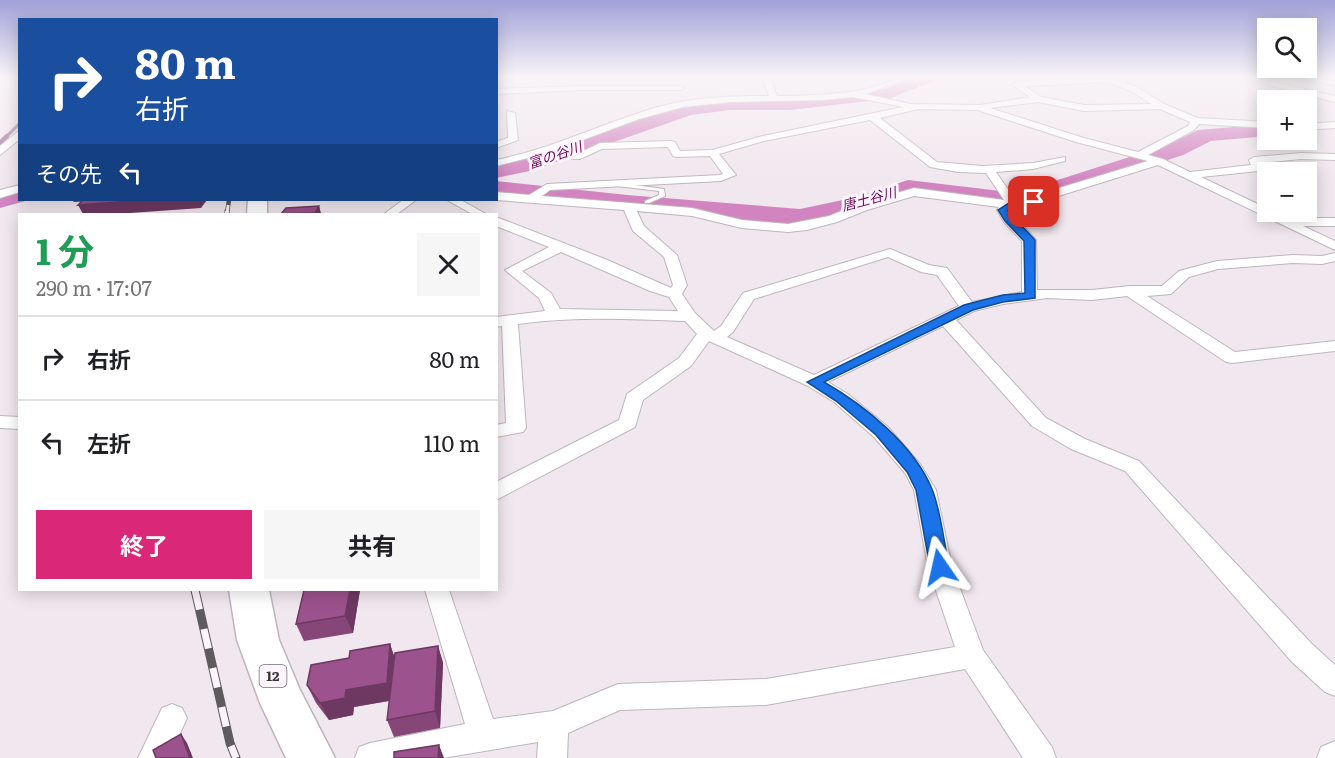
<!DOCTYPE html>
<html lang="ja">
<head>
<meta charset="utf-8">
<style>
  body { margin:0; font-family:Literata,"Noto Sans JP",serif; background:#f6f6f6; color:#202124; height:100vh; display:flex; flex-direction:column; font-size:22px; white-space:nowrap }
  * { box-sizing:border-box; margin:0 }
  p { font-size:20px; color:#757577 }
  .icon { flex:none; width:33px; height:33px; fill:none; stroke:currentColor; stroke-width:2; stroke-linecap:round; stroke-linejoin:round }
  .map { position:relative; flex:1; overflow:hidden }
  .details { position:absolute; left:18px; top:213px; width:480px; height:378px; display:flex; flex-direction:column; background:#fff; border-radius:0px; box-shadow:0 3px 15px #0003 }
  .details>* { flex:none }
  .top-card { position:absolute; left:18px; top:18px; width:480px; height:183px; border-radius:0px; box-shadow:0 3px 15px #0003; background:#1a4fa0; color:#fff; overflow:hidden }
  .fabs { position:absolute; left:1257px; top:18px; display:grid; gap:12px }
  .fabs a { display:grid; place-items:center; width:60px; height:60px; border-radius:0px; background:#fff; box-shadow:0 3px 15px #0003; font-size:30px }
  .pin { position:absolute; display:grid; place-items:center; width:51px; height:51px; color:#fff; margin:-26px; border-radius:12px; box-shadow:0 3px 9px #0006 }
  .me { position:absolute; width:66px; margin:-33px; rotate:349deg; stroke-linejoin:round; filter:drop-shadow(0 0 4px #0008) }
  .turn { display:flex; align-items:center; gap:21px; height:126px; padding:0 18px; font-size:27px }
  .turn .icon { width:78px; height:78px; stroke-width:2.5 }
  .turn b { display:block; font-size:42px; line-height:51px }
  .then { display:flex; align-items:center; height:57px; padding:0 18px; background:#0003; gap:12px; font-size:22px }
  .round { display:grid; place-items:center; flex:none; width:63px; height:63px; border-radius:0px; background:#f6f6f6 }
  .headline { display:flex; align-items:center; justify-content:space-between; height:102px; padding:0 18px }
  h1 { font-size:36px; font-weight:700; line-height:45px; color:#1e9e55 }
  .button { display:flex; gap:12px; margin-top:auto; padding:12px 18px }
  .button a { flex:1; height:69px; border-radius:0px; background:#db2777; color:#fff; font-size:24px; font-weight:700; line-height:69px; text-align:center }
  .button a+a { background:#f6f6f6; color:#202124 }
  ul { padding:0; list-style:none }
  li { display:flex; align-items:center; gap:18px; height:84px; padding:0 18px; border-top:2px solid #e0e0e0 }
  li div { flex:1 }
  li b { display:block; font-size:22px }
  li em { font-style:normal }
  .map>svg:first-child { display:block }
</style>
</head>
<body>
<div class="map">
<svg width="1335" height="758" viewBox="0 0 1335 758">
  <rect width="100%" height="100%" fill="#f1e7ee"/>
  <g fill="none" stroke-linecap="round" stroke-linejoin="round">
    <path stroke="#a46d97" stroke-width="3" d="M5,138l15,-15"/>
    <path stroke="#a46d97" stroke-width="4.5" d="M0,143l7,-7"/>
    <g fill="#d284c0" fill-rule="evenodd">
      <path d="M912,77h24l-2,4 -46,18 -99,11h-59l-39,5 -157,55 -38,8v-14l25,-5 167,-55 42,-6h59l96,-9z"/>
      <path d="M1268,124v12l-57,5 -28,14 -165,54 -108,-13 -37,13 -73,16 -173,-14 -131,-14v-16l131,14 173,14 57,-12 51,-17 109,13 150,-48 31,-15z"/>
      <path d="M20,187v13h9l-29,8v-16z"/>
    </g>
    <g stroke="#beb5bc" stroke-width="2">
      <path id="lane" d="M619,183l45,6 1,7 -16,7h-4v-2l14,-6v-4l-42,-5v-2z"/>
    </g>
    <g stroke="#beb5bc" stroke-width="2">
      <g id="street">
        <path d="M762,77h8l7,19c30,0 60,-1 89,-7 16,-3 29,-12 46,-12l-47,17 46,10 69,1 50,-8 -16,-11 -1,-2 4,-2 91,-5 29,10 27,17 34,14 70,4v6l-69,-4 -5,6 -46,25 15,4 27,13 61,-7 -2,-5 5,-3 47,-4 34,1v6l-34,-1 -40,4 2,5 -5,3 -57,6 67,32v3h5l15,6h47v8h-32l32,15v9l-177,-85 -148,46 26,29 1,50h55l38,-4h32l17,-15 38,-10 76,-6 29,1 13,-3v8l-13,3 -29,-1 -75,6 -29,8 -18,17 -24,2 88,56 100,-11v10l-103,12 -6,-1 -99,-66 -35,4 -45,-2 -44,6 -29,7 -18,9 90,98 39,21 54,22 173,183 23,21v31l-10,-4 -33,-30 -167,-191 -54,-22 -39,-23 -89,-100 -115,56 20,12 40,33 32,37 16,26 16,77 31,83 69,97 4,11h-33l-58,-89 -199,36 -146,5 -52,23 -1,25h-30l1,-16 -95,16h-88l4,-11 11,-4 95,-19 -40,-134h24l44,129 60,-8 65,-27 148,-5 189,-32 -27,-80 -14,-77 -9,-17 -31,-36 -40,-35 -26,-16 -99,-45 -18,25 -48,34 -8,27 -139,73v-18l123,-62 8,-26 52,-36 18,-24 -12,-13c-56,-2 -111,-5 -167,3l8,104 -3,4 -27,5v-12l10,-2 -4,-97 -6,1v-10l49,-6 -6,-13 -34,-28 44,-23 -53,-21v-9l109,42 66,29 2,-3 -9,-28 -31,-26 -9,-21 -128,-10v-8l33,3 18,-11 173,-9 3,-1 -13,-18 -33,1 -4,-1 -5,-9 -66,2 -22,10h-8l-1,-2 29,-14 71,-2 4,1 5,9 32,-1 51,-14 140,-29 -50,-10 -30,3 -94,2 -46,5 -44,12 -91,34 -52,13v-6c55,-11 105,-36 158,-52 38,-11 76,-12 115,-12zM1107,82l24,9 20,13 -67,1 -43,-8 -16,-11zM1038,102l46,9 76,-2 30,13 -2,4 -50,26 -54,-14 -94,-30zM918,109l59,1 99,32 72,19 -132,40 -20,-29 37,-3 32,-8v-4l-32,6 -51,3 -45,-4 -57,-44zM870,120l60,47 28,5 28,1 18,27 -90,-12 -55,16 -30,12 -41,8 -46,-4 -50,-12 -150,-12 8,-6 171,-9 15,-6 -17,-21 45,-13zM914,196l85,11 -2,3 7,12 18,19v51l-50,10 -25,-34 -18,-3 -39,-16 -147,44 -22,33 -7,5 -19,-18 -13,-19 5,-9 -10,-30 -33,-29 -7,-15 55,5 50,12 46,4 19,-2 30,-8 30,-12zM561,252l89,39 19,6 9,14 -118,-2 -9,-16 -29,-22zM888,257l33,15 16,3 22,31 -145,69 -87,-38 6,-5 21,-33z"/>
        <path d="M1236,77h16l83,19v6z"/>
        <path d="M1304,77l31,4v4l-30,-6z"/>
        <path d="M580,86h100l4,2 -4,2h-100l-84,4v-5z"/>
        <path d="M507,111l8,2 3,27 -22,8v-6l12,-4z"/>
        <path d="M1335,122v6l-29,2v-6z"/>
        <path d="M20,130v9l-20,16v-9z"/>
        <path d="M20,185v7l-20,6v-8z"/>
        <path d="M403,200h13l-19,14h-13z"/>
        <path d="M447,200h14l25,14h-14z"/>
        <path d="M0,416l20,1v12l-20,-1z"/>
        <path d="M172,704l10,4 5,10 -18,40h-31l24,-50z"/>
        <path d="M1335,741v17h-18l4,-11z"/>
      </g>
    </g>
    <g stroke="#beb5bc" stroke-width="3">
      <g id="primary">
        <path d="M248,200h19v14h-20z"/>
        <path d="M229,590h40l10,50 21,50 35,68h-49l-26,-55 -23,-63z"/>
      </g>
    </g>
    <use href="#lane" fill="#fff" fill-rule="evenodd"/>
    <use href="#street" fill="#fff" fill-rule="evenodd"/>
    <use href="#primary" fill="#fff" fill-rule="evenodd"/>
    <g stroke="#5e5a5d" stroke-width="4.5">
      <path id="rail-far2" d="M227,213l2,-13"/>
    </g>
    <g stroke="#5e5a5d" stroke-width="5">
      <path id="rail-far1" d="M227,214v-3"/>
    </g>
    <g stroke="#5e5a5d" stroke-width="9">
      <path id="rail" d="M195,590l35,153 6,15"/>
    </g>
    <use href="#rail-far2" stroke="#fef5fc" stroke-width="3" stroke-dasharray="8" stroke-linecap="butt"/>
    <use href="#rail-far1" stroke="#fef5fc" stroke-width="4" stroke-dasharray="10" stroke-linecap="butt"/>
    <use href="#rail" stroke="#fef5fc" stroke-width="7" stroke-dasharray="20" stroke-linecap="butt"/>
  </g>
  <g fill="#864778">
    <path d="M319,206l2,8h-40z"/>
    <path d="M360,590l-7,43 -49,8 -8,-17z"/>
    <path d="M390,644l4,12 44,-10 5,17 -3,65 -46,9 -7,-17 2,-19 -35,6 -1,8 -24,5 -13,-17 -9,-18 42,-27z"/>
  </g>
  <g fill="#6d3962">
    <path d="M72,200h38l-36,2z"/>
    <path d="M143,200h64l-6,8 -85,6h-33l-5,-9z"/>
    <path d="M319,206l2,8h-5l-1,-1z"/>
    <path d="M350,590h10l-7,43 -8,-17z"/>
    <path d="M390,644l6,18 -3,38 -39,7 -1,8 -24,5 -9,-17 26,-13z"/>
    <path d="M438,646l5,17 -3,65 -5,-17z"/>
    <path d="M181,734l6,9 6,15h-3z"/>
    <path d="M439,745l5,13h-6z"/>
  </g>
  <g fill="#9c528c" stroke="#6d3962" stroke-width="1.5">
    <path d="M83,200h60l-65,5z"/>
    <path d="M319,206l-4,7 -34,1 5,-6z"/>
    <path d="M304,590h46l-5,26 -49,8z"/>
    <path d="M390,644l-3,39 -41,7 -1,8 -25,5 -13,-18 4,-20 38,-7 1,-7z"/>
    <path d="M438,646l-3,65 -48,9 8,-67z"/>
    <path d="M181,734l9,24h-34l-3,-8z"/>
    <path d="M439,745l-1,13h-44v-6z"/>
  </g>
  <linearGradient id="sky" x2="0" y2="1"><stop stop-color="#9fa1d8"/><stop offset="0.42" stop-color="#f9f4f7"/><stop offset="1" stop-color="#f9f4f7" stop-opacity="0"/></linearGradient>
  <rect width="1335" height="183" fill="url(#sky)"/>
  <path fill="#1a73e8" stroke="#114b97" stroke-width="1.5" d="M1034,199l4,1v4l-23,3 -7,4 27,29v58l-32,4 -30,8 -149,72c40,23 90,63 108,107 9,22 12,54 17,78l-3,5 -6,2 -7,-2 -3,-5 -14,-77 -9,-18 -31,-37 -40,-34 -29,-19 157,-77 39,-10 22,-2 -1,-52 -19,-20 -7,-11 11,-7z"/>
  <g text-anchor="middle" stroke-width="6" stroke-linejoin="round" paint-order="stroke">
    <g font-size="14" font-style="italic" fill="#6b0b5d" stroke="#fef5fc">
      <text transform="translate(555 155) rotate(-19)" y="5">富の谷川</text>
      <text transform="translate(869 199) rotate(-15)" y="5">唐土谷川</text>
    </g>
    <rect fill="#fef5fc" stroke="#746f73" stroke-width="1.5" x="259.5" y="665" width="27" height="22" rx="4.5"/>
    <g font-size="14" font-weight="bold" fill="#393638">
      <text x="273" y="681">12</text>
    </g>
  </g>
</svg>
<div class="fabs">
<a><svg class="icon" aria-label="search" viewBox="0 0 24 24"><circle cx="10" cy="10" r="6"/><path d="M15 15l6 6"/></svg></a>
<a>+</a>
<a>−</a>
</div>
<div class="pin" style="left:1034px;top:202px;background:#d93025"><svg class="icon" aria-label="arrive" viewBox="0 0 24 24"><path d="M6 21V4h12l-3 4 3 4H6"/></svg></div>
<svg class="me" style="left:940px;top:567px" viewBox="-20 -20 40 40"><path d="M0-17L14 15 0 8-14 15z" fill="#1a73e8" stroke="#fff" stroke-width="4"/></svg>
<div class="top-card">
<div class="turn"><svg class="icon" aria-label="right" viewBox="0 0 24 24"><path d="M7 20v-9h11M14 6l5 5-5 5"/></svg><div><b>80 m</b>右折</div></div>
<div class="then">その先<svg class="icon" aria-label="left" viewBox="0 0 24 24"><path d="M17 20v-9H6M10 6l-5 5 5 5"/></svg></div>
</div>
<section class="details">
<div class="headline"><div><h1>1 分</h1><p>290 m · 17:07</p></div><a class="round"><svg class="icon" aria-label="close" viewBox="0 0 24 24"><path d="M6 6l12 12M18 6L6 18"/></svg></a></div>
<ul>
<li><svg class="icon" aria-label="right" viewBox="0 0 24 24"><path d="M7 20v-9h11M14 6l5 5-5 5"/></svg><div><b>右折</b></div><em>80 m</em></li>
<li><svg class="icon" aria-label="left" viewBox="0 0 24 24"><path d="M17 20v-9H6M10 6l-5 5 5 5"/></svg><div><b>左折</b></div><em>110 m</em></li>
</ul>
<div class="button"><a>終了</a><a>共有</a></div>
</section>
</div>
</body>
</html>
